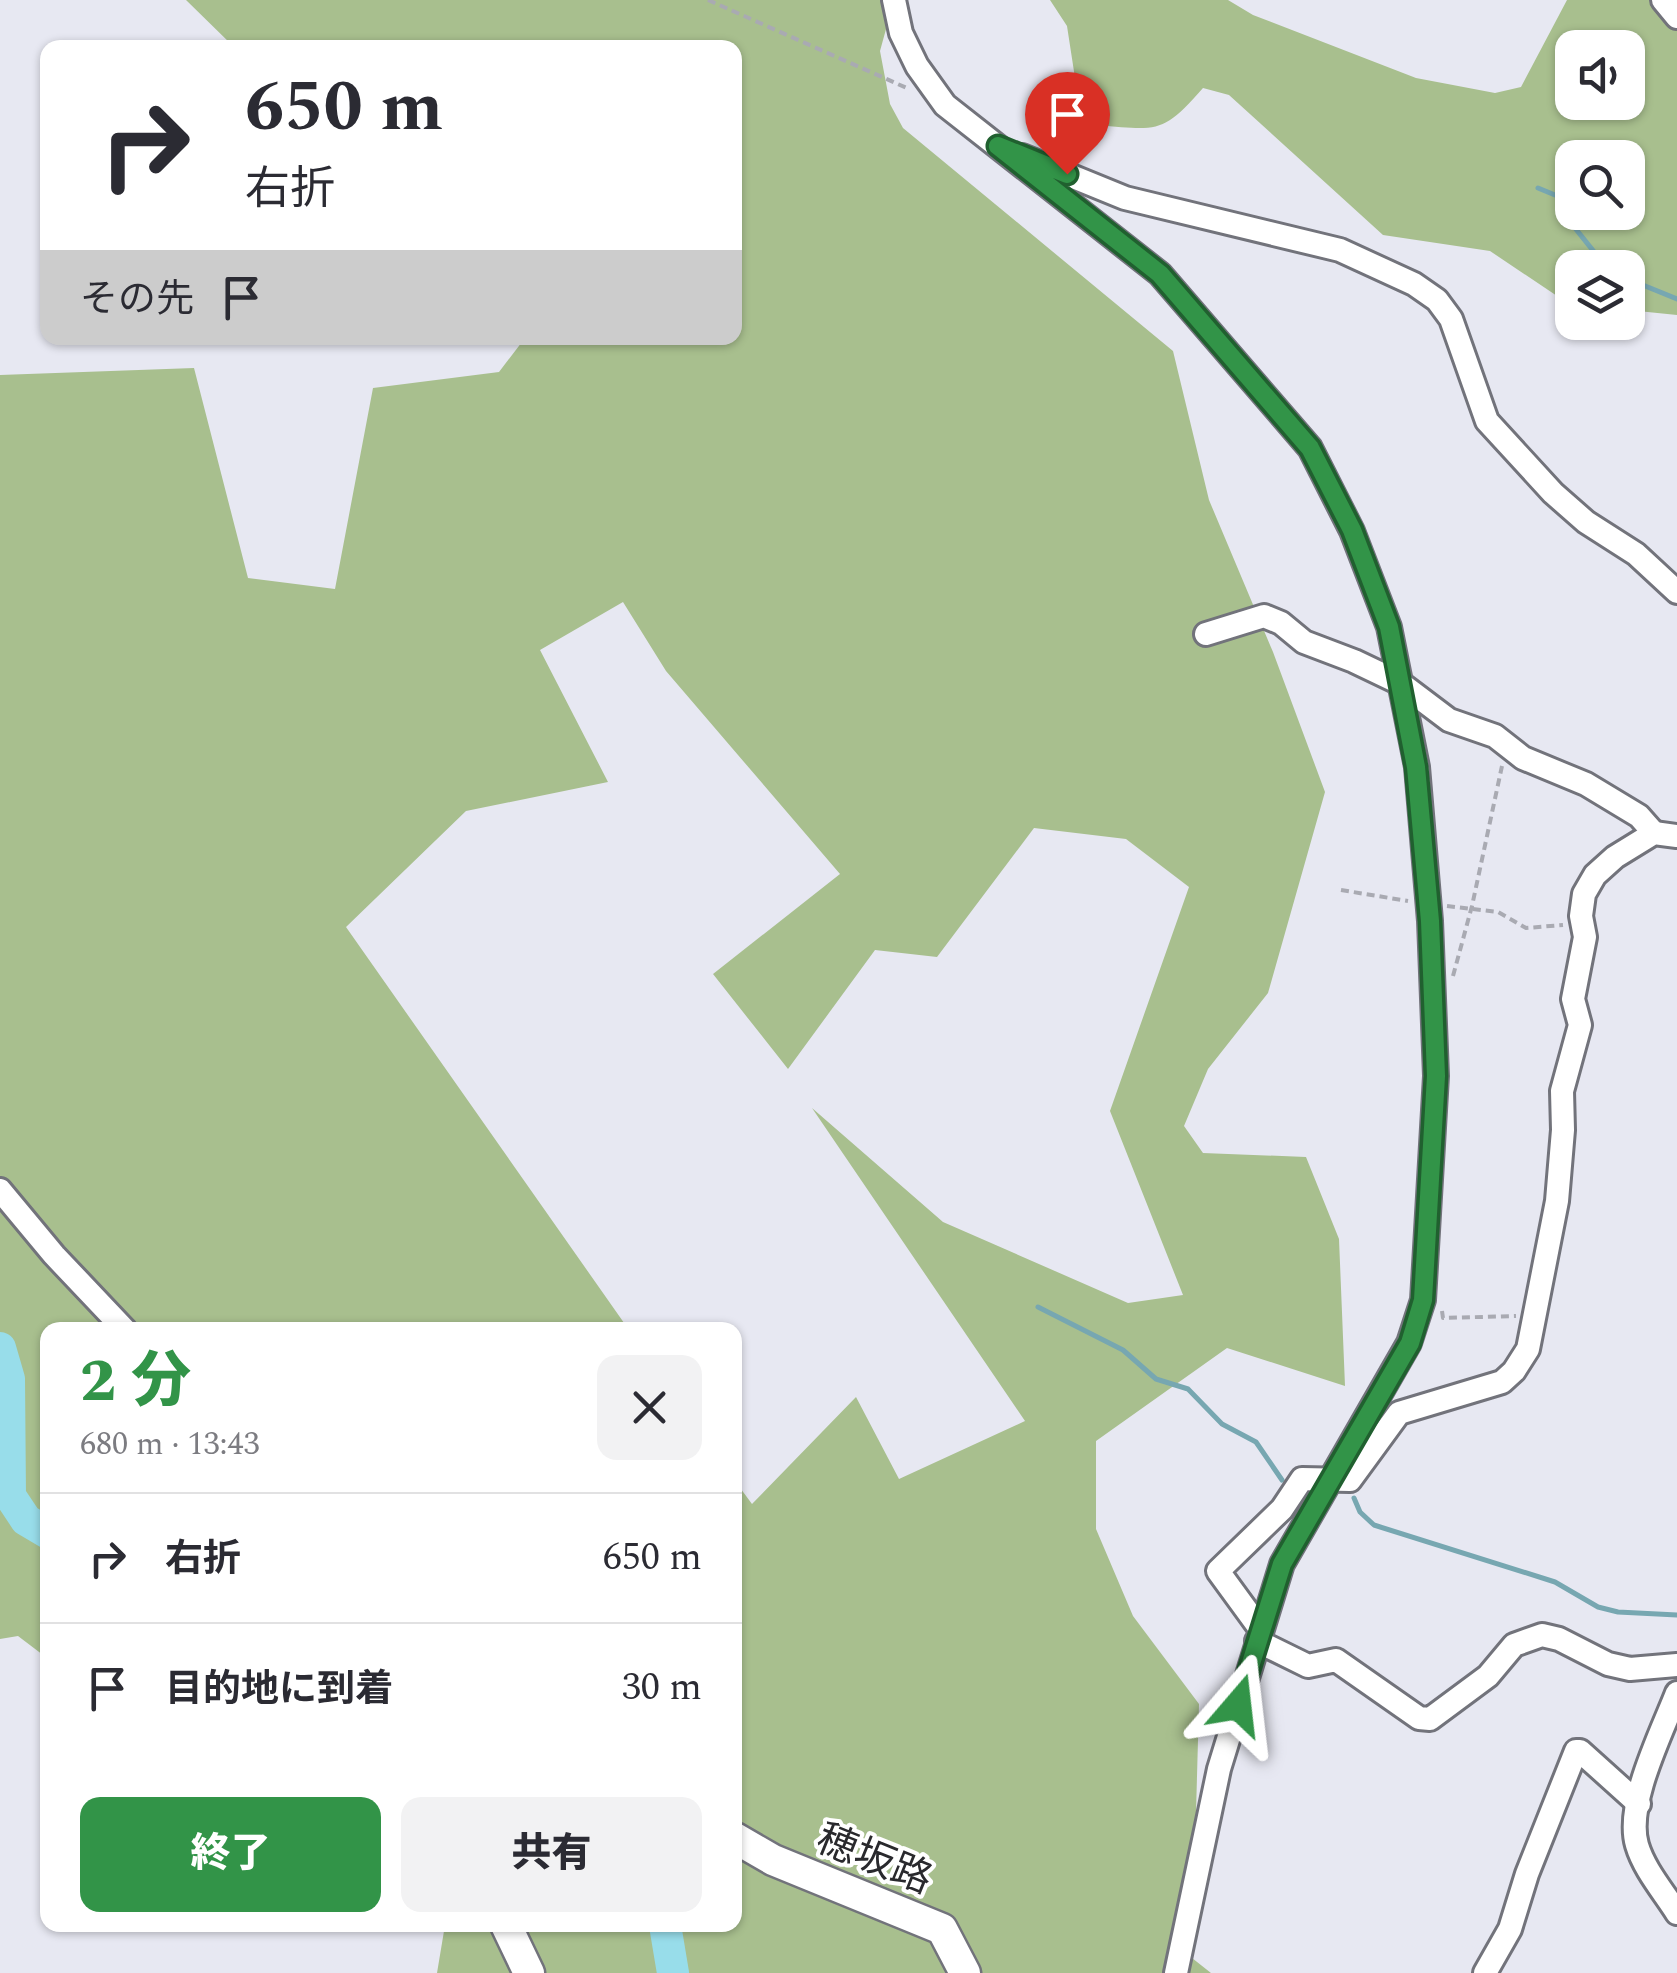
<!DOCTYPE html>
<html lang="ja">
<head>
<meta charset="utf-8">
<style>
  body { margin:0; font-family:Spectral,"Noto Sans JP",serif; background:#f2f2f3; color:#2b2b33; height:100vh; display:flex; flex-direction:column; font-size:38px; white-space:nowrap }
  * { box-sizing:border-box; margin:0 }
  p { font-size:32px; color:#7c7c81 }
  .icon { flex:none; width:55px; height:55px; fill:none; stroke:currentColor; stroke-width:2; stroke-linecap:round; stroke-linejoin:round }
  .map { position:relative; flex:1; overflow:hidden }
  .side { position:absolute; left:40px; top:1322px; width:702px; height:610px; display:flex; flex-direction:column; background:#fff; border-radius:20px; box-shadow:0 2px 8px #0004 }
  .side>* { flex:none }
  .banner { position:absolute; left:40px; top:40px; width:702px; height:305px; border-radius:20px; box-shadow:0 2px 8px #0004; background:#fff; color:#2b2b33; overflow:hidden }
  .fabs { position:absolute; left:1555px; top:30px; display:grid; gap:20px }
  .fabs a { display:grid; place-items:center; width:90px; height:90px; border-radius:20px; background:#fff; box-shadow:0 2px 8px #0004; font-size:50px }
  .pin { position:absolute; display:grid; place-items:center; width:85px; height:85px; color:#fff; margin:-102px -42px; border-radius:50% 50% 50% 0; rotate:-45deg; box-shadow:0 0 10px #0007 }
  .pin .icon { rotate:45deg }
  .me { position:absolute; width:110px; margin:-55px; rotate:17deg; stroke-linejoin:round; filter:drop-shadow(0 0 8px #0008) }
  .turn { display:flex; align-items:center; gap:35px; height:210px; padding:0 40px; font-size:45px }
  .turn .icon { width:130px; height:130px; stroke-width:2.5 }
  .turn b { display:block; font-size:70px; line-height:85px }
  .then { display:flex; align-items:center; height:95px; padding:0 40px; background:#0003; gap:20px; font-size:38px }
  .round { display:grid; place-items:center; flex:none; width:105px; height:105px; border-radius:20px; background:#f2f2f3 }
  .summary { display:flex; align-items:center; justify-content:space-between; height:170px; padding:0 40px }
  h1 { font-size:60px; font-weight:800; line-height:75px; color:#329448 }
  .primary-button { display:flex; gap:20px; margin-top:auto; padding:20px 40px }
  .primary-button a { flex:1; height:115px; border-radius:20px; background:#329448; color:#fff; font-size:40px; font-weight:800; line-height:115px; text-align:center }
  .primary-button a+a { background:#f2f2f3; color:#2b2b33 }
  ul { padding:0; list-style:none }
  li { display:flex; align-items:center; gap:30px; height:130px; padding:0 40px; border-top:2px solid #e1e1e2 }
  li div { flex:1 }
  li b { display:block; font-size:38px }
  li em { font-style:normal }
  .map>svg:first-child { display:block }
</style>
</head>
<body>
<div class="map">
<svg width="1677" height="1973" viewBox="0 0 1677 1973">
  <rect width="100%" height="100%" fill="#e7e8f2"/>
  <g fill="#a8bf8e" fill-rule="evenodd">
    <path d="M186,0h708l-14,51 10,53 13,24 270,223 36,149 64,152 52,140 -57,201 -60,76 -24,57 19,27 103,4 33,82 6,147 -118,-38 -131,93v88l37,87 66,88 -7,254 19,15h-774l8,-48h290v-444l17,23 104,-107 43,82 126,-58 -213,-313 131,114 185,81 55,-8 -73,-184 79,-224 -63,-48 -92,-11 -97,129 -62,-7 -87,119 -75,-95 127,-100 -174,-203 -43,-69 -83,48 68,132 -142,29 -120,116 283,403h-581l-1,328 -29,-22 -18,3v-1264l194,-7 54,210 87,11 38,-201 126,-16 26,-34h210v-290h-243l-7,-7 -18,7 -233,-1z"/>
    <path d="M1050,0h178l25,15 163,63 79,15 26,-6 46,-87h88l22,12v303l-49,-5v-42h-56v34l-9,-2 -73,-49 -107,-16 -154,-140 -26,-7c-41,47 -46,42 -106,37l-18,-21 -12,-78zM1572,48h56v54h-56zM1572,158h56v54h-56z"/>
  </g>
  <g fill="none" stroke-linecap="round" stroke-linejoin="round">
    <g stroke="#77a7b1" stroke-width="5">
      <path d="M1538,188l34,14"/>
      <path d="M1579,212l-4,16 32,40"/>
      <path d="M1628,279l49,20"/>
      <path d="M1038,1307l85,43 33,29 32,10 34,35 34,18 26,38"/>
      <path d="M1354,1498l6,14 14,13 181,57 43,25 20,5 59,3"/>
    </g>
    <g stroke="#98ddea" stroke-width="32">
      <path d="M0,1348l9,31 1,117 16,24 22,13"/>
      <path d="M665,1925l8,48"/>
    </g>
    <g stroke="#72737b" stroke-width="28">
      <g id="minor">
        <path d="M894,0l7,33 16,33 28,39 215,169 150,174 42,83 37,96 28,140 13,154 6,155 -13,224 -14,43 -127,221 -63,205 -43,204"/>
        <path d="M1663,0l14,17"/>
        <path d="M1022,156l103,42 215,52 74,34 23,16 14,19 36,102 66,72 33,29 50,32 41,38"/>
        <path d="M1206,634l58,-18 17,7 23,19 50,19 46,22 49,37 46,16 28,22 63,26 53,32 15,17"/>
        <path d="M0,1190l54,65 71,75"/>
        <path d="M1261,1630l-43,-59 64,-62 20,-30 48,1 49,-67 103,-31 12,-11 14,-22 29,-148 6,-71 -1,-39 18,-66 -7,-26 12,-62 -4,-21 3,-22 11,-19 20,-18 39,-24 23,3"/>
        <path d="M1257,1641l51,25 28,-6 83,58 11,1 58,-43 26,-31 28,-10 17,4 49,25 22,5 47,-4"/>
        <path d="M1677,1693c-15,39 -52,111 -40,152 7,24 26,46 40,68"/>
        <path d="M1485,1973l25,-44 17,-55 49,-123h4l59,53"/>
      </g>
    </g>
    <g stroke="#72737b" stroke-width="35">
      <g id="major">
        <path d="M735,1838l38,22 169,69 23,44"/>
        <path d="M506,1925l23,48"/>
      </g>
    </g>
    <g stroke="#a9aab2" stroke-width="4" stroke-dasharray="8 5" stroke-linecap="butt">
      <path d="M708,0l201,89"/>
      <path d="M1341,890l67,11"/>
      <path d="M1447,906l51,6 28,16 37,-3"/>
      <path d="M1453,976l19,-70 30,-140"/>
      <path d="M1442,1311l1,7 73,-2"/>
    </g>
    <use href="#minor" stroke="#fff" stroke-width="22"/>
    <use href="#major" stroke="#fff" stroke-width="30"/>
  </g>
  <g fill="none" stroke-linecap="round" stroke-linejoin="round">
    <g stroke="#20602f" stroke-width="25">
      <path id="route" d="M1067,174l-69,-28 162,128 150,174 42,82 37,97 27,140 14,154 6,155 -13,224 -13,43 -128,221 -44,141"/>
    </g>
    <use href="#route" stroke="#329448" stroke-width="18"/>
  </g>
  <g text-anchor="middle" stroke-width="8" stroke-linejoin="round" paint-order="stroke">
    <g font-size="40" fill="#29292d" stroke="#fff">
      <text transform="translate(875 1858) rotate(22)" y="14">穂坂路</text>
    </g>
  </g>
</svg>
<div class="fabs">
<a><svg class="icon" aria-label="sound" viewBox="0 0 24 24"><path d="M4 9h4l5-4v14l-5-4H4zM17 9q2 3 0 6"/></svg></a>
<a><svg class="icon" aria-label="search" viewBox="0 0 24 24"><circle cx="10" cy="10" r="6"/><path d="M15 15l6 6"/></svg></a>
<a><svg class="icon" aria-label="layers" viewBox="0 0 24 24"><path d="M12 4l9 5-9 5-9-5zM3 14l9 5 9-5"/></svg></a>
</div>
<div class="pin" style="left:1067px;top:174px;background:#d93025"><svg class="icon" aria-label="arrive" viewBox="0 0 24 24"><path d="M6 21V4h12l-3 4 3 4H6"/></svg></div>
<svg class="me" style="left:1238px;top:1705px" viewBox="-20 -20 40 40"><path d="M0-17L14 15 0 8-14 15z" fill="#329448" stroke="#fff" stroke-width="4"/></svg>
<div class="banner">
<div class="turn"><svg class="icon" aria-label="right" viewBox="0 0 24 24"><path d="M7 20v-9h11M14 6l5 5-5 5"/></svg><div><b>650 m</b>右折</div></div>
<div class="then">その先<svg class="icon" aria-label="arrive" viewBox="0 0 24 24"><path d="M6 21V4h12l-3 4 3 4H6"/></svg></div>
</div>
<section class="side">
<div class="summary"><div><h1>2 分</h1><p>680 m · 13:43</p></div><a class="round"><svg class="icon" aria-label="close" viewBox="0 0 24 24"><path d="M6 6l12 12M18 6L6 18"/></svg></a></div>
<ul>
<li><svg class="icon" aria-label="right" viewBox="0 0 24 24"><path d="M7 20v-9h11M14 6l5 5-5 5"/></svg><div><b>右折</b></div><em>650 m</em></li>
<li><svg class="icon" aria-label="arrive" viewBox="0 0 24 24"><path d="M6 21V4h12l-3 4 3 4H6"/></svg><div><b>目的地に到着</b></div><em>30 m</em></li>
</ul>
<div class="primary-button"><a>終了</a><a>共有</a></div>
</section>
</div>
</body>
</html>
